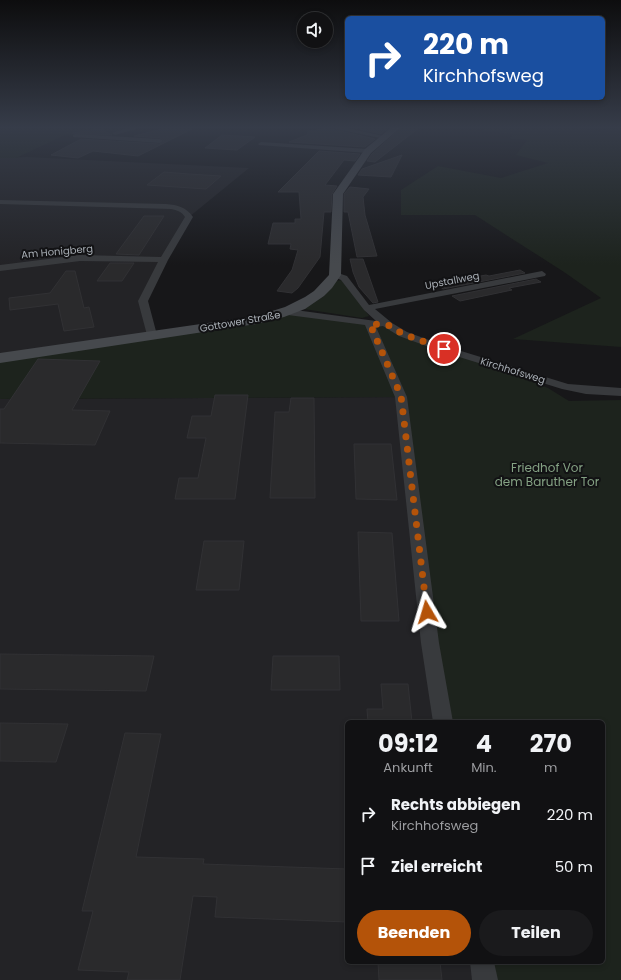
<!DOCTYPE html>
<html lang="de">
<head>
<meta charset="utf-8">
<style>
  body { margin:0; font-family:Poppins,sans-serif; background:#1a1a1c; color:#f1f3f6; height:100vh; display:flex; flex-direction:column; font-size:15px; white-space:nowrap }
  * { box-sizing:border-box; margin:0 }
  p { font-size:13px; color:#9c9da0 }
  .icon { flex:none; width:22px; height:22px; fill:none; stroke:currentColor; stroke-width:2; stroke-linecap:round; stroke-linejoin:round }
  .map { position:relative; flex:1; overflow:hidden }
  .panel { position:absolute; left:345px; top:720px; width:260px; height:244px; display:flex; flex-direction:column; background:#111113; border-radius:6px; box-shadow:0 2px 6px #0003,0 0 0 1px #303133 }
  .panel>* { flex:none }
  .top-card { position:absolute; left:345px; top:16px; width:260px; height:84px; border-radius:6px; box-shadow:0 2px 6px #0003,0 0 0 1px #303133; background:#1a4fa0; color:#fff; overflow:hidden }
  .fabs { position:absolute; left:297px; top:12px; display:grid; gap:8px }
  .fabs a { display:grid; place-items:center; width:36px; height:36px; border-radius:50%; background:#111113; box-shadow:0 2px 6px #0003,0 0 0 1px #303133; font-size:20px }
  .pin { position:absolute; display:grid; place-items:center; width:34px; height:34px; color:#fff; margin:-17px; border:2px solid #fff; border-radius:50%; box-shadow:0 1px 4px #0007 }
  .me { position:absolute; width:44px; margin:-22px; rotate:353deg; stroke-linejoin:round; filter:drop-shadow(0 0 3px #0008) }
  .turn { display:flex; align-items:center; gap:14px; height:84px; padding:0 12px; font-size:18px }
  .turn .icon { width:52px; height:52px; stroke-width:2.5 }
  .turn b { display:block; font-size:28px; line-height:34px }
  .eta { display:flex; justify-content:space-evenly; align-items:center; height:68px; text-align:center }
  .eta b { font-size:24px; font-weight:700; line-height:28px }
  .cta { display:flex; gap:8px; margin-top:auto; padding:8px 12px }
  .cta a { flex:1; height:46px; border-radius:24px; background:#b45309; color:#fff; font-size:16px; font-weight:700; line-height:46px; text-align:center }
  .cta a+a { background:#1a1a1c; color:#f1f3f6 }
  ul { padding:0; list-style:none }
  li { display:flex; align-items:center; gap:12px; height:52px; padding:0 12px }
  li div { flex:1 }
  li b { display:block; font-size:15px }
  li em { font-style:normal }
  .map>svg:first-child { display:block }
</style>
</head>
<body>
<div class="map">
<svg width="621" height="980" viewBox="0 0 621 980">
  <rect width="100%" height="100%" fill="#171719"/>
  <g fill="#232326">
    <path d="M27,157l222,11 -60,49 -46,84 9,34 -152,23v-200z"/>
    <path d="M401,397l42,325h-96v240h135l3,18h-485v-581z"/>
  </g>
  <g fill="#1d231d">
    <path d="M0,127h140l-37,10 -36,-3 -51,24h-16z"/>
    <path d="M487,127h97l-2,2 17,2 22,-4v220l-108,-8 88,-41 -37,-26 -89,-57h-74v-25l37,-24 63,12 47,-15 -32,-8 11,-15 -17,-1 3,-5 -29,-3z"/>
    <path d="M342,280l27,36 -7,2 -58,-9 20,-13 12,-15z"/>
    <path d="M288,312l100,13 160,63 21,13 52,-1v580h-136l-3,-18h121v-240h-160l-42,-325 -401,2v-41z"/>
  </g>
  <g fill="#2a2a2c" stroke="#313134">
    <path d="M170,127h26l-58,29 -45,-5 -15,7 -27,-3 30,-16 79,5 4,-3 -4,-3 -26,-2z"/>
    <path d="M351,127h38l-8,7z"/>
    <path d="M402,127h18l-45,35 -8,-1 5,-7z"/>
    <path d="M324,128h3l48,11 -10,8 -76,-5 18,-7 1,-4h7z"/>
    <path d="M100,129l12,6 -40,-2h1z"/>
    <path d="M222,135l33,2 -18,13 -32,-2z"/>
    <path d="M319,151l41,3 -5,7 -11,-1 -19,25 12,1 -5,8 -1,18h-7l-4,45 -22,31 -6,5 -15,-2 15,-21 6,-20 -8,-1 1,-5h-23l5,-21h22v-4h6l-2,-27h-21z"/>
    <path d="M402,155l-11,22 -33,-2 4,-6z"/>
    <path d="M164,172l25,2 32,2 -15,13 -59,-4z"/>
    <path d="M350,187l19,2 -6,8 2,18 12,41 -20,1 -9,-45h-4v-18z"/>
    <path d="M144,216h20l-25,39 -23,-1z"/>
    <path d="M350,259h13l15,43 -5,1 -14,-16 -6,-15z"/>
    <path d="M110,263h24l-12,18h-25z"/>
    <path d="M520,270l5,3 -82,16 -7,-5 50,-9 3,1z"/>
    <path d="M66,271h9l9,37 5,-1 5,20 -30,4 -6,-27 -48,6 -1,-12 41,-5z"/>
    <path d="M536,279l5,3 -32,6 3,2 -52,11 -8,-5z"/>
    <path d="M38,359l62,2 -28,49 38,1 -15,34 -95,-2v-34h4z"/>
    <path d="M215,395h33l-13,104h-60l4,-21h19l8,-40h-19l5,-22h19z"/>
    <path d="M291,398h23l1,100h-45l5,-86h14z"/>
    <path d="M354,444h37l6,56 -41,-1z"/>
    <path d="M358,532l34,1 7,88h-38z"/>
    <path d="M204,541h40l-5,49h-43z"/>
    <path d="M0,654l154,2 -8,35 -146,-2z"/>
    <path d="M273,656h66l1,34h-69z"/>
    <path d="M381,684h27l4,38h-44l-1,-13h16z"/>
    <path d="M0,723l68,1 -12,38 -56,-1z"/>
    <path d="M125,733l36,1 -25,123 68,2 -1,5 144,5v53l-132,-5 2,-20 -24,-1 -13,84h-53l2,-8 -51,-2 15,-59h-11z"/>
    <path d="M378,962h62l2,18h-63z"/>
  </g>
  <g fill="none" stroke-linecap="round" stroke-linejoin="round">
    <g fill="#383a3d" fill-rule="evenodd">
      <path d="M131,127h12l-28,8 -3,-2z"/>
      <path d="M327,127h15l46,10 -3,2z"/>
      <path d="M75,134l85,5 3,2 -3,2 -87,-6v-2z"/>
      <path d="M261,142l107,7 3,2 -3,2 -109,-8 -1,-1z"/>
      <path d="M0,200l166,4c12,1 20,3 27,13l-25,43 -20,41 9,34 -1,2h-8l-1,-2 -9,-34 20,-39 -78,-1 -80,10v-6l80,-10 81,2 24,-40c-3,-5 -8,-7 -14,-8l-171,-5z"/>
      <path d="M542,271l4,3 -1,2 -170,33 17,14 15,9 41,15 120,37 53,4v8l-35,-2 -24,-5 -122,-38 -41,-15 -16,-10 -7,1 31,70 32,246 14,79h-20l-12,-79 -26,-246 -30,-72 -77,-10 -5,-3 5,-3 88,12 -12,-11 -23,-30 -11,-5 5,-3 12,4 22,29z"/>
      <path d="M470,962h24l4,18h-26z"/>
    </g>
    <path fill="#46494d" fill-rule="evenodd" d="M392,127h9l-30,26 -28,41 -2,81 -9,13 -8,8 -19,13 -21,8 -28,7 -256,39v-10l256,-37 29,-9 20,-10 9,-6 15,-16 4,-81 32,-45z"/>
  </g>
  <linearGradient id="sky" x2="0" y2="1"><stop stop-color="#0d0d0e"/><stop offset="0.48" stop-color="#363c49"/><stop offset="1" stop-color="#363c49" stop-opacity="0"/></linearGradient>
  <rect width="621" height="265" fill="url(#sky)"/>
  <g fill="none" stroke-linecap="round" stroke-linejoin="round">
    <path stroke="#b45309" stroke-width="7" stroke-dasharray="0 12.6" d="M427,612l-26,-216 -31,-72 18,1 15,9 41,15"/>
  </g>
  <g text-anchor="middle" stroke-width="4" stroke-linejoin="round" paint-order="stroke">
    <g font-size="10" fill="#aab0b7" stroke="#121214">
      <text transform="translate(57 251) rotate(-5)" y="4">Am Honigberg</text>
      <text transform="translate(452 280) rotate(-11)" y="4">Upstallweg</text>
      <text transform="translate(240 321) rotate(-10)" y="4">Gottower Straße</text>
      <text transform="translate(513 370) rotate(17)" y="4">Kirchhofsweg</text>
    </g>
    <g font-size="12" fill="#84a183" stroke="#121214">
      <text x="547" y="472">Friedhof Vor<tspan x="547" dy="14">dem Baruther Tor</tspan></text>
    </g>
  </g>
</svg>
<div class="fabs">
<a><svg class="icon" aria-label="sound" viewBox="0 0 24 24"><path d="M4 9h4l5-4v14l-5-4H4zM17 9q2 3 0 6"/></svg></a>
</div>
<div class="pin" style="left:444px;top:349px;background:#d93025"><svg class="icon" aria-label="arrive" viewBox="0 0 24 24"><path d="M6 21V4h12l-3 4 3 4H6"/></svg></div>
<svg class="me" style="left:427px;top:612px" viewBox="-20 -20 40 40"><path d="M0-17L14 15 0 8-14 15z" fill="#b45309" stroke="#fff" stroke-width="4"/></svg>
<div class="top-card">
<div class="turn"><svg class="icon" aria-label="right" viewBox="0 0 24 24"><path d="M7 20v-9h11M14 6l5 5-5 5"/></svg><div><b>220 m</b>Kirchhofsweg</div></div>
</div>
<section class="panel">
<div class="eta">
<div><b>09:12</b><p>Ankunft</p></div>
<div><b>4</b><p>Min.</p></div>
<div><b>270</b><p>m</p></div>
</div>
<ul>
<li><svg class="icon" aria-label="right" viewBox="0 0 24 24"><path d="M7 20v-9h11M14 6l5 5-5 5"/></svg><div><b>Rechts abbiegen</b><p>Kirchhofsweg</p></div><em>220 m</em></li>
<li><svg class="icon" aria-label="arrive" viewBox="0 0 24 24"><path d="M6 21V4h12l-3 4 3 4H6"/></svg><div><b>Ziel erreicht</b></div><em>50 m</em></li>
</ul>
<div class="cta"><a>Beenden</a><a>Teilen</a></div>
</section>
</div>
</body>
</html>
